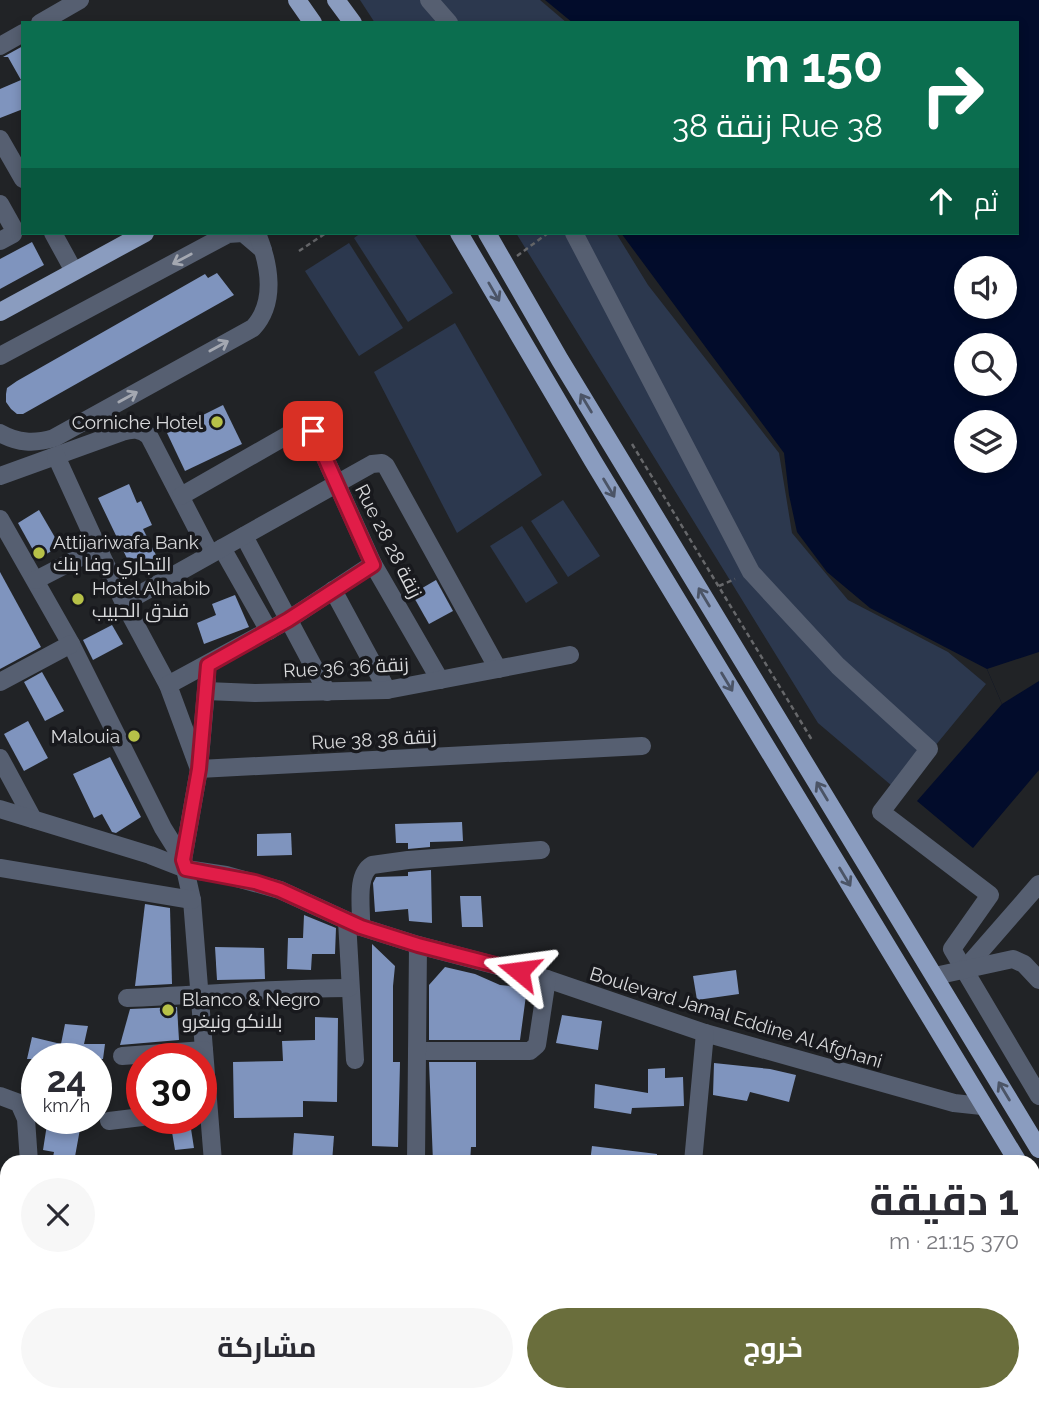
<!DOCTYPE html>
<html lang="ar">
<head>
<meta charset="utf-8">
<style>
  body { margin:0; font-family:Raleway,Cairo,sans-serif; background:#f7f7f7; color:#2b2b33; direction:rtl; height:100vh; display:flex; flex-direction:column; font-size:26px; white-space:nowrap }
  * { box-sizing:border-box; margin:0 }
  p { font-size:23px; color:#7c7c81 }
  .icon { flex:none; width:38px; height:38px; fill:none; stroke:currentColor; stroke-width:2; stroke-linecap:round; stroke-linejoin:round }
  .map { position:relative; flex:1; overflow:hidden; direction:ltr }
  .details { position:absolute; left:0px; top:1155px; width:1040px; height:247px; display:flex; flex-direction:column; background:#fff; border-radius:21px 21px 0 0; box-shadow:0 4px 10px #0003; direction:rtl }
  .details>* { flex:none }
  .hud { position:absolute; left:21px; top:21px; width:998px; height:214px; border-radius:0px; box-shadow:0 4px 10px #0003; direction:rtl; background:#0b6e4f; color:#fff; overflow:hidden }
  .tools { position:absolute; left:954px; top:256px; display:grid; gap:14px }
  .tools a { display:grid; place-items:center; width:63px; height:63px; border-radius:50%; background:#fff; box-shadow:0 4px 10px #0003; font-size:35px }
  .speed { position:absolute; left:21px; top:1043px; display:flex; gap:14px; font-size:35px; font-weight:700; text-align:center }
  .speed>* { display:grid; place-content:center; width:91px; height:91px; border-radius:50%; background:#fff; box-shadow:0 4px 10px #0003; line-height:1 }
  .speed small { font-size:18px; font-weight:400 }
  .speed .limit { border:10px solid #d22; background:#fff; color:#111 }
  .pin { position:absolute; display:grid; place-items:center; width:60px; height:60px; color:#fff; margin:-30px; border-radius:14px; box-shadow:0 4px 10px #0006 }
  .me { position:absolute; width:77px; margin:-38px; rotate:286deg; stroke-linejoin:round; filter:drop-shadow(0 0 5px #0008) }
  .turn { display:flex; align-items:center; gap:24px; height:147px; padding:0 21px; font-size:32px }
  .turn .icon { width:91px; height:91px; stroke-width:2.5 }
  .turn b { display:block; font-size:49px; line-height:60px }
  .then { display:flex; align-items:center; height:66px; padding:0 21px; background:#0003; gap:14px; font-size:26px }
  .round { display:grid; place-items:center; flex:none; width:74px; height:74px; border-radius:37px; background:#f7f7f7 }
  .head { display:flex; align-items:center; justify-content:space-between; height:119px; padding:0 21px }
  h1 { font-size:42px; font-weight:700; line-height:52px }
  .button { display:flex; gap:14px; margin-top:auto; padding:14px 21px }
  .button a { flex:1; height:80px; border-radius:42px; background:#6a6e3c; color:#fff; font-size:28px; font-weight:700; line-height:80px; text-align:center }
  .button a+a { background:#f7f7f7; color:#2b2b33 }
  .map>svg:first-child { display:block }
</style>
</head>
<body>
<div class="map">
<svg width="1039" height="1401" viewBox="0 0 1039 1401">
  <rect width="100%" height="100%" fill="#212326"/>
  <g fill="#2c384e">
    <path d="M360,0h180l27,23h-192z"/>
    <path d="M361,233h53l39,60 -45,29 -54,-84z"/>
    <path d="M516,233h100l32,52 131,168 13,80 56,67 100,52 38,32 -88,107 -80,-68z"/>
    <path d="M349,243l54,85 -44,28 -54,-85z"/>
    <path d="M455,323l87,152 -85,58 -83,-161z"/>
    <path d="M563,500l37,56 -32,21 -37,-56z"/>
    <path d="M522,526l36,57 -32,20 -36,-57z"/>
  </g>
  <path fill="#020c2b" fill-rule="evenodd" d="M545,0h494v770l-66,78 -56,-47 85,-97 -15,-35 -117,-61 -43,-36 -30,-40 -8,-37 -5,-42 -163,-220h396v-210h-444zM966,268h38v38h-38zM966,345h38v38h-38zM966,422h38v38h-38z"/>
  <path fill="#212326" d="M1039,652v29l-37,23 -15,-35z"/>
  <g fill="#7f94be">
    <path d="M23,46v63l-23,9v-29l21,-9 -13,-23h-5z"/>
    <path d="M32,242l12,23 -44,24v-30z"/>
    <path d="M217,273l17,22 -211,119h-6l-6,-5 -5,-7v-8l1,-6 10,-7 188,-107 3,4z"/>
    <path d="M223,405l19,39 -57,27 -18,-38z"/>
    <path d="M129,484l8,19 4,-2 11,24 -9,4 16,32 -25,12 -36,-75z"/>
    <path d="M39,510l21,36 -22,13 -20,-36z"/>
    <path d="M0,572l41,75 -41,22z"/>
    <path d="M436,580l17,31 -24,13 -17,-30z"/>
    <path d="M235,595l14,32 -45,17 -7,-21 19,-8 -4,-11z"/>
    <path d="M112,625l11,19 -30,16 -10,-20z"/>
    <path d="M42,672l22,39 -19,10 -21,-39z"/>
    <path d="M28,721l20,37 -24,13 -20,-37z"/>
    <path d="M110,757l31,60 -25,16 -4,-1 -10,-18 -8,4 -21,-44z"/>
    <path d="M462,822l1,19 -33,1v5l-22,2v-6h-12l-1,-19z"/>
    <path d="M291,833l1,22 -35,1v-22z"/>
    <path d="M431,870l1,53 -23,-2 -1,-12 -33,3 -2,-29 3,-6 32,-1v-4z"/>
    <path d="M460,896h21l2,31h-21z"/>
    <path d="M145,904l25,4 2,76 -37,2z"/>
    <path d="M304,915l32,13 -1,26h-23l-1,16 -24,-1 1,-31h15z"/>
    <path d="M372,944l23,22 -2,20v76h7l-2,85 -26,-1z"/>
    <path d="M215,947l49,1 1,31 -48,1z"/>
    <path d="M445,967l30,7 25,11 27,3 -7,52h-91v-55z"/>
    <path d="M736,970l3,24 -42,6 -4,-24z"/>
    <path d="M177,1007l2,33 -59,5 10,-36z"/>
    <path d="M562,1015l40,6 -4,29 -42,-7z"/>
    <path d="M315,1017l23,1 -1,84 -34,-1v16l-69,1 -1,-56 50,-1 -1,-20 33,-1z"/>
    <path d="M65,1024l23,2 -4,18h21l-2,15h-76l5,-22 29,7z"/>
    <path d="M429,1062h47v85h-5l-1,15h-37z"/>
    <path d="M714,1063l56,6 26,6 -7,27 -39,-10 -3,9 -34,-6z"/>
    <path d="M665,1068v10l18,-1 1,29 -52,2 -1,6 -37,-6 1,-24 53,9v-24z"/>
    <path d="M48,1118h34l-8,44h-22l2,-10 -11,-2z"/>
    <path d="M191,1129l3,19 -19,2 -3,-18z"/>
    <path d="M294,1133l40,3 -2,26h-40z"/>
    <path d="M592,1146l65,8v8h-67z"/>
  </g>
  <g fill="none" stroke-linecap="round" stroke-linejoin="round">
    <g stroke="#67686b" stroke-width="2.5" stroke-dasharray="5 3.5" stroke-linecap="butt">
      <path d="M299,251l27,-18"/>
      <path d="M517,256l31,-23"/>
      <path d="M632,444l180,296"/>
      <path d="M719,586l16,-7"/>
    </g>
    <g stroke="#565f71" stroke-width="18">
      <path d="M429,0l20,23"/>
      <path d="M40,23l40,-23"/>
      <path d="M0,46l23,-13"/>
      <path d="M0,139l23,40"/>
      <path d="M0,204l14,25 -1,5 -13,7"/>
      <path d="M53,233l17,31"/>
      <path d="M574,233l177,339 87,94 91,83 -48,63 109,83 -38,54 87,147"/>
      <path d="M0,356l228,-122 15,-1 20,17"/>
      <path d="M0,433c18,10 34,11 54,5l199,-110c24,-26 16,-65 4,-95"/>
      <path d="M0,476l122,-44c10,-3 18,-4 27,4l61,118"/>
      <path d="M181,496l119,-68 6,-1 7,4 60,133 67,116"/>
      <path d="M0,519l71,125 92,184 20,32 9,40 21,262"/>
      <path d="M244,536l83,156"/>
      <path d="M98,548l26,55 44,82 31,84"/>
      <path d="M222,548l47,83"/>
      <path d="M36,580l62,-32 -42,-92"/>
      <path d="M333,590l54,100"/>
      <path d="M124,603l248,-139 10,-1 4,3 112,203"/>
      <path d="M0,682l71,-38"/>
      <path d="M168,685l120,-65 85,-56"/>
      <path d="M206,691l49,2 132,-3 183,-35"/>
      <path d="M0,758l33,61"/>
      <path d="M199,769l443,-23"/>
      <path d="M0,809l150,46 36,14 40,6 54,15 81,37 57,18 129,34 158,54 249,70 28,3"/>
      <path d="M183,860l16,-91 8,-90"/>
      <path d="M0,868l192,32"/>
      <path d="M347,921l8,139"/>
      <path d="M361,927c1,-18 -6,-52 11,-62l36,-5 133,-10"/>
      <path d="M964,970l75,-86"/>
      <path d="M935,976l78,-17 11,5 15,16"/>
      <path d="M127,998c74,-3 148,-10 222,-10"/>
      <path d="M417,1051h113l7,-6 10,-66"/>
      <path d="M122,1056l82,-6"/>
      <path d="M0,1096l19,7 7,16 3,43"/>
      <path d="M109,1121l33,-4"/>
      <path d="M416,1162l2,-217"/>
      <path d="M693,1162l12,-129"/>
      <path d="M1032,1228l7,-3"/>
      <path d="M1032,1242l7,10"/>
      <path d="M1032,1373l7,-2"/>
      <path d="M230,1395l1,6"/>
      <path d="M421,1395l1,6"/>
      <path d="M128,1401l1,-6"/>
      <path d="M636,1401l1,-6"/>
      <path d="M733,1401l11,-6"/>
      <path d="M956,1401l18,-6"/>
    </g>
    <g stroke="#8a9cbf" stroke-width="18">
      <path d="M297,0l16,23"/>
      <path d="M336,0l17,23"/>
      <path d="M459,233l134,228 425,701"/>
      <path d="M487,233l73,127 479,789"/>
      <path d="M0,312l145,-79"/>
      <path d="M1032,1184l7,10"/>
    </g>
  </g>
  <defs><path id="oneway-shaft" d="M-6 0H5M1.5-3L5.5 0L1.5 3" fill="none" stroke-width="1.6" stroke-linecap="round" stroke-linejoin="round" transform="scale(1.75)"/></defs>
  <g stroke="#a4a8b1">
    <use href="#oneway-shaft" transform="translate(182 259) rotate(152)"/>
    <use href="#oneway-shaft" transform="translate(219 346) rotate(-29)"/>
    <use href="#oneway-shaft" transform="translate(128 397) rotate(-29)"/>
  </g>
  <g stroke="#4b5466">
    <use href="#oneway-shaft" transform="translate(494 292) rotate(60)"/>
    <use href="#oneway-shaft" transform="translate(586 403) rotate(-121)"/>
    <use href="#oneway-shaft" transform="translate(609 488) rotate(59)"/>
    <use href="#oneway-shaft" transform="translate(704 597) rotate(-121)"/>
    <use href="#oneway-shaft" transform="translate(727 682) rotate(59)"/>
    <use href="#oneway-shaft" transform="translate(822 791) rotate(-121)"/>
    <use href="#oneway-shaft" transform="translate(845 877) rotate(59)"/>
    <use href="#oneway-shaft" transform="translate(1004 1091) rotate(-121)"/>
  </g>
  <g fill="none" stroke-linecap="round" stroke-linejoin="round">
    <g stroke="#92132f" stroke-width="18">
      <path id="route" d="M313,431l60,134 -85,55 -80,45 -9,104 -16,91 3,9 69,13 25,8 81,37 57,18 101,26"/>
    </g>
    <use href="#route" stroke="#e11d48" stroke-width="12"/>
  </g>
  <g fill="#b7c148" stroke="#18191d" stroke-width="2.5">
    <circle cx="217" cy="422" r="7"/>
    <circle cx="39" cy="553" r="7"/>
    <circle cx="78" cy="599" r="7"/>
    <circle cx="134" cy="736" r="7"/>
    <circle cx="168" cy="1010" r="7"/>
  </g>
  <g text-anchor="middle" stroke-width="7" stroke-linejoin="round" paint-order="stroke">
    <g font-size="19" fill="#d8d9db" stroke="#18191d" text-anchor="start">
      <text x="203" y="429" text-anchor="end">Corniche Hotel</text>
      <text x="53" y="549">Attijariwafa Bank<tspan x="53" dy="22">التجاري وفا بنك</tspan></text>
      <text x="92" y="595">Hotel Alhabib<tspan x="92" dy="22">فندق الحبيب</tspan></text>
      <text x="120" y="743" text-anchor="end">Malouia</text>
      <text x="182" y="1006">Blanco &amp; Negro<tspan x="182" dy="22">بلانكو ونيغرو</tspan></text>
    </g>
    <g font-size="19" fill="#d8d9db" stroke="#18191d">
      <text transform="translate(389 541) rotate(63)" y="7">Rue 28 زنقة 28</text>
      <text transform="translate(346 667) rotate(-3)" y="7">Rue 36 زنقة 36</text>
      <text transform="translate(374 739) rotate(-3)" y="7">Rue 38 زنقة 38</text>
      <text transform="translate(736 1017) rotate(17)" y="7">Boulevard Jamal Eddine Al Afghani</text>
    </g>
  </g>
</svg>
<div class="tools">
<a><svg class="icon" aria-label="sound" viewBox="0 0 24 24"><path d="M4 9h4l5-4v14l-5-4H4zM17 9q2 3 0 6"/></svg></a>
<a><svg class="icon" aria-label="search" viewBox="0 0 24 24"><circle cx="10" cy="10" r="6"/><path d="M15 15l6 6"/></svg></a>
<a><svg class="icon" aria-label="layers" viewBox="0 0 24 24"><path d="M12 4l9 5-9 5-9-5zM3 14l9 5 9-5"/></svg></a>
</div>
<div class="speed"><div>24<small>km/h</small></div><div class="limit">30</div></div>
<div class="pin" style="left:313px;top:431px;background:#d93025"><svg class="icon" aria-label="arrive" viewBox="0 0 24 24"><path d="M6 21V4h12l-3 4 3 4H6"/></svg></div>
<svg class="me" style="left:519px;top:971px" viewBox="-20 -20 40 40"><path d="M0-17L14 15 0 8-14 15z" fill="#e11d48" stroke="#fff" stroke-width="4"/></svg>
<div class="hud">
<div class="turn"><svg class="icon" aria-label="right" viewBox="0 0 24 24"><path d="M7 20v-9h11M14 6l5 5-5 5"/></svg><div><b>150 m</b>Rue 38 زنقة 38</div></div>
<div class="then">ثم<svg class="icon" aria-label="ahead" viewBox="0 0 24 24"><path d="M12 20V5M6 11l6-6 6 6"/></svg></div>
</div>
<section class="details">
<div class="head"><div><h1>1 دقيقة</h1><p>370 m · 21:15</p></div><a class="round"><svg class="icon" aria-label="close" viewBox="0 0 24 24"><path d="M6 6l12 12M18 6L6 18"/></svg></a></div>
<div class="button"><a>خروج</a><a>مشاركة</a></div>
</section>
</div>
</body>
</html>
